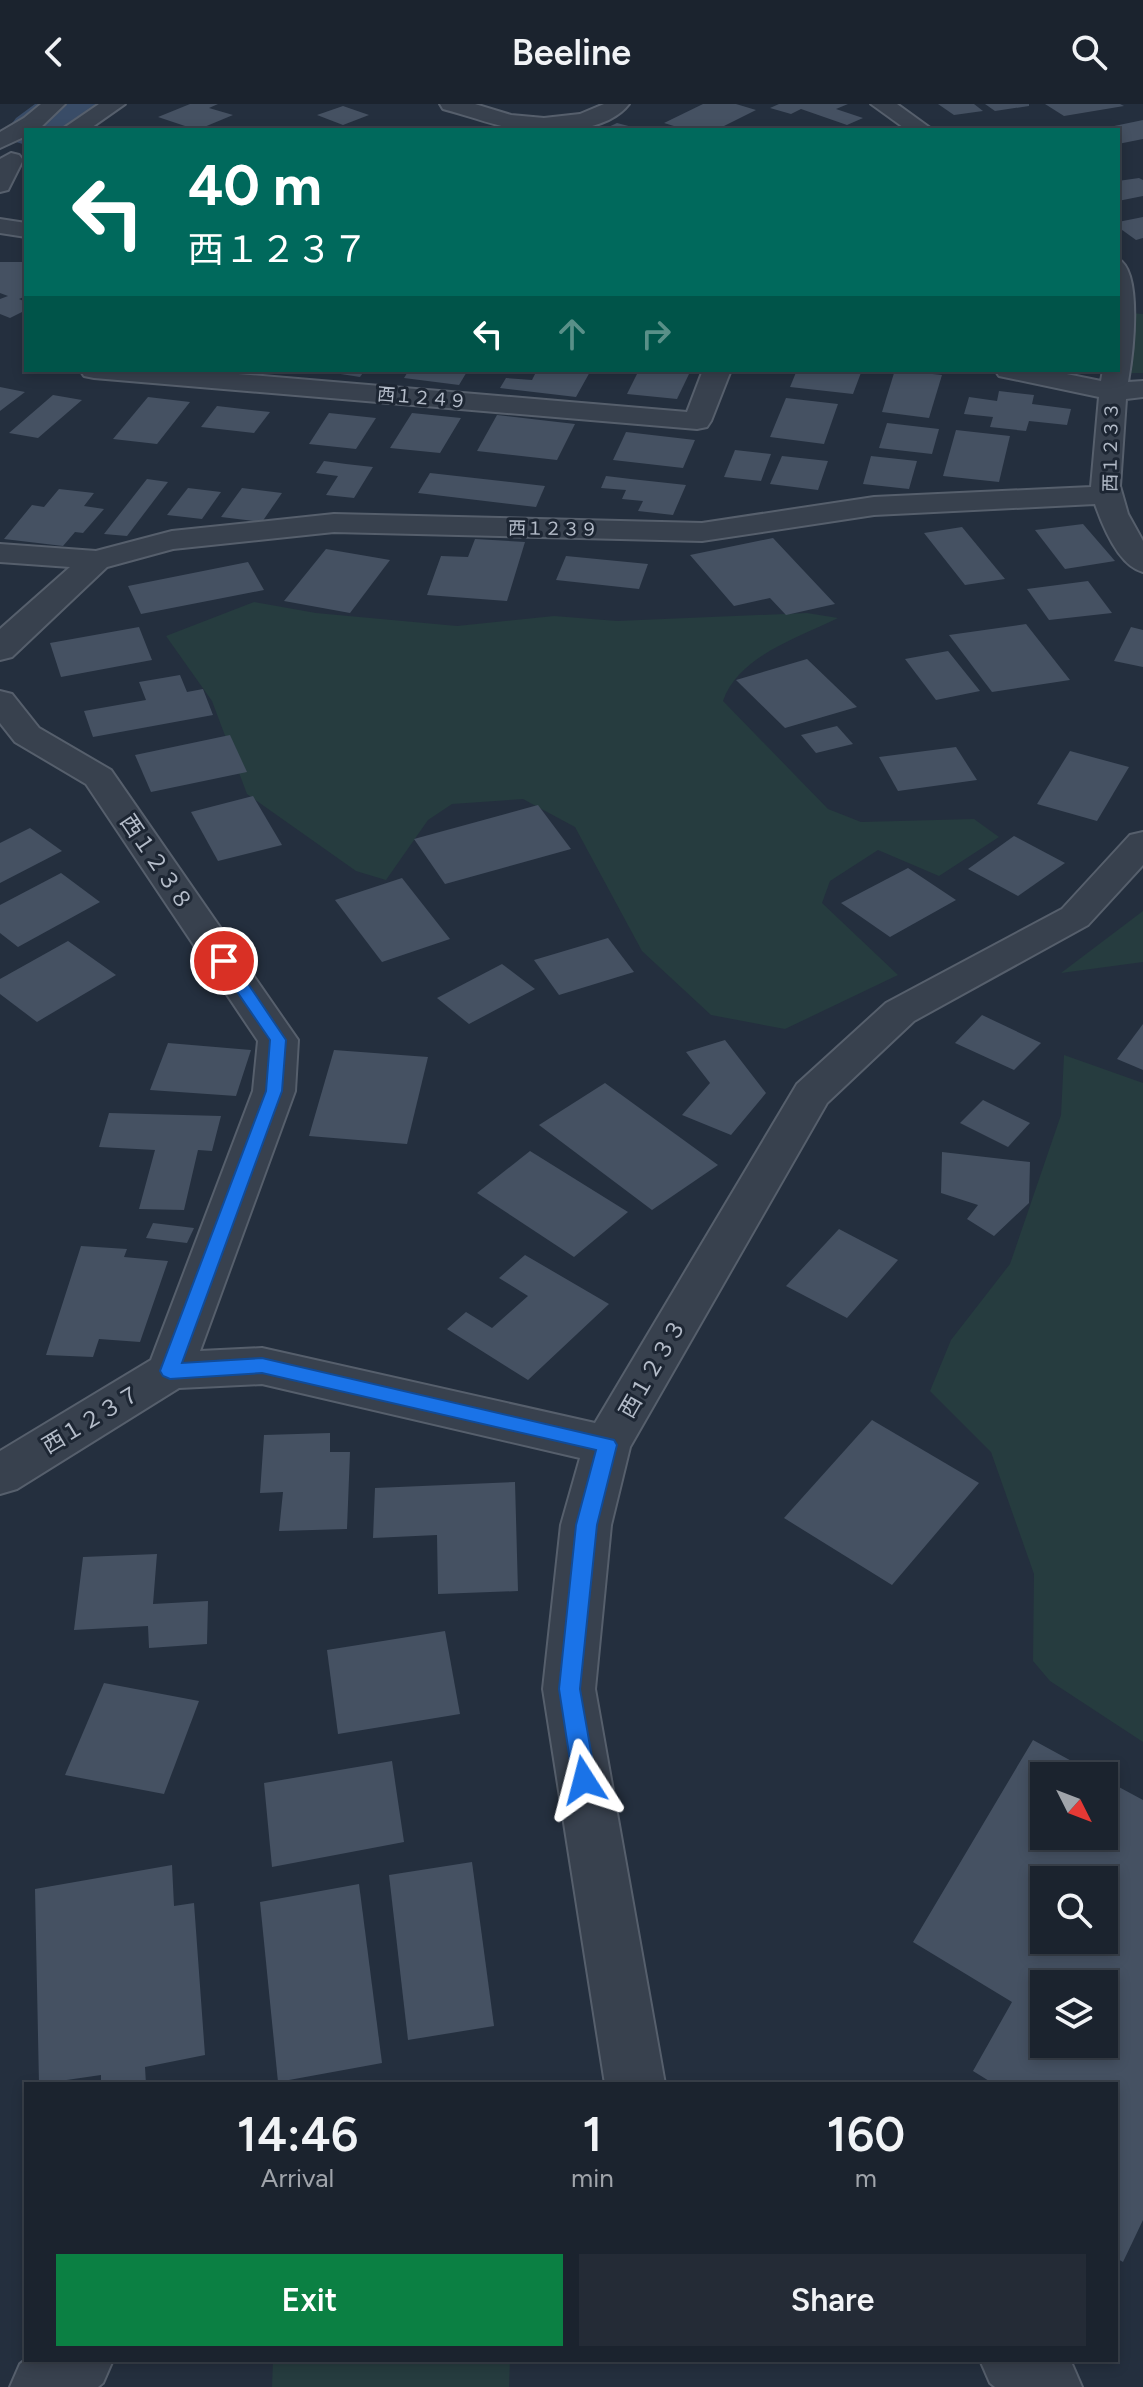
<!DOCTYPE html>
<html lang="en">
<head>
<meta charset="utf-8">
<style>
  body { margin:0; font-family:Figtree,"Noto Sans JP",sans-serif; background:#242b36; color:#f1f3f6; height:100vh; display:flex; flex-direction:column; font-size:30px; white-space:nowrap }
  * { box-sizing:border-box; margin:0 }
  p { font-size:26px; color:#a0a4aa }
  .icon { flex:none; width:44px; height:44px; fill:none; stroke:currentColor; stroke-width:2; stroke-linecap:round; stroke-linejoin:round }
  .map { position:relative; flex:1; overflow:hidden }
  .panel { position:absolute; left:24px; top:1978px; width:1094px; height:280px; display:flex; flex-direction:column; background:#1b232e; border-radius:0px; box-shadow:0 4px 12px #0003,0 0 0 2px #39404a }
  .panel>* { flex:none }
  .guide { position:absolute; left:24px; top:24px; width:1096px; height:244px; border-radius:0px; box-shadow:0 4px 12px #0003,0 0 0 2px #39404a; background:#00695c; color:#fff; overflow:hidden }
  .needle { width:52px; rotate:132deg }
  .controls { position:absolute; left:1030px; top:1658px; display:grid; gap:16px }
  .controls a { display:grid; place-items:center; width:88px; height:88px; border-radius:0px; background:#1b232e; box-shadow:0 4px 12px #0003,0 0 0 2px #39404a; font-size:40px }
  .pin { position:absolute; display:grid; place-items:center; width:68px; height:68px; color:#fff; margin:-34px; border:4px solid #fff; border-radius:50%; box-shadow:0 2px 8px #0007 }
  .me { position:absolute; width:88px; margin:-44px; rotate:351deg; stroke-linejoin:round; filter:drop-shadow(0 0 6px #0008) }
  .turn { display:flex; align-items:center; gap:28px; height:168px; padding:0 32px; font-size:36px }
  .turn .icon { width:104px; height:104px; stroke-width:2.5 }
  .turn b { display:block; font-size:56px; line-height:68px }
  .lanes { display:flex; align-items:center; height:76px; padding:0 32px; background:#0003; justify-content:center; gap:40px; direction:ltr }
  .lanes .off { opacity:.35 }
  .eta { display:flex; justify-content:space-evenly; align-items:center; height:136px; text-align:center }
  .eta b { font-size:48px; font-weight:600; line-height:56px }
  .cta { display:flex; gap:16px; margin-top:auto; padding:16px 32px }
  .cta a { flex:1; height:92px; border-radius:0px; background:#0b8043; color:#fff; font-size:32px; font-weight:600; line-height:92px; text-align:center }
  .cta a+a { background:#242b36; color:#f1f3f6 }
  header { display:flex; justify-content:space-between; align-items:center; height:104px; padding:0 32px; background:#1b232e; font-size:36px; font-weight:600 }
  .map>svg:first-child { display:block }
</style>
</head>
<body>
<header><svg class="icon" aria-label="back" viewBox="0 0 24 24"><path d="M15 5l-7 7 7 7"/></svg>Beeline<svg class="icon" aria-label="search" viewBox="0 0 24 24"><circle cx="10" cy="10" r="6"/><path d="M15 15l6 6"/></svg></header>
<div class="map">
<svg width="1143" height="2283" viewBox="0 0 1143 2283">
  <rect width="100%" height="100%" fill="#242f3e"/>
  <g fill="#263c3f">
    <path d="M1118,208l25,2v59l-68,1 -37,-4h80z"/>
    <path d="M254,498l62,11 141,13 97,-10 63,5 190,-8 31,5c-40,20 -100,38 -115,83l105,108 33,13 113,-3 25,18 -60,39 -61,-26 -48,31 -8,22 76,72 -113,54 -74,-14 -69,-64 -67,-124 -52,-28 -71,5 -24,16 -42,60 -30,-9 -109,-77 -35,-93 -46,-65z"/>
    <path d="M1143,807v51l-82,11z"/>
    <path d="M1064,951l79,28v659l-93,-61 -17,-20 1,-87 -43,-122 -61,-61 21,-51 59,-76 51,-149z"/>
    <path d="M273,2256h237l-1,27h-237z"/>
  </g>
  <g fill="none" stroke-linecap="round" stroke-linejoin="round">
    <path fill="#394c67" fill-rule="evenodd" d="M35,0h64c-22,31 -39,26 -73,26v15l-10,-3 -9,-12 9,-12z"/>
  </g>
  <g fill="#455162" fill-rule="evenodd">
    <path d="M190,0h28l-9,4 24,7 -36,15 -39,-13z"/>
    <path d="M703,0h33l20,6 -40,20h-29l-23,-7z"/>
    <path d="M779,0h69l-12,5 27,9 -16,7 -46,-16 -10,5 -21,-6z"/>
    <path d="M938,0h36l9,7 -29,4z"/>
    <path d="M985,0h44v2l-34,5z"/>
    <path d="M1045,0h75l4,2 -60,10z"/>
    <path d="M343,2l26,9 -26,10 -26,-10z"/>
    <path d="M1143,16v19l-25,5v-14h-23z"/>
    <path d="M617,19l23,6v1h-38z"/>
    <path d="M1139,74l4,2v16l-25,5v-20z"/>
    <path d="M1143,113v21l-7,2 -18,-13v-5z"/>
    <path d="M0,158h26v34l-7,3 7,3v8l-16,8 -10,-4v-15l8,-3 -8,-3z"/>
    <path d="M315,266h50l-5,7z"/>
    <path d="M409,266h59l-9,15 -55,-7z"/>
    <path d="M537,266h54l-15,27 -76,-9 6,-10 26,2z"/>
    <path d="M639,266h16l34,4 -12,25 -50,-5z"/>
    <path d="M797,266h65l-9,24 -63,-7z"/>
    <path d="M895,266l47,5 -13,43 -47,-6z"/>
    <path d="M0,283l25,5 -25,19z"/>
    <path d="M999,287l35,4 -2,9 39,5 -4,16 -38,-4 -3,10 -36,-4 3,-10 -29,-3 5,-17 28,4z"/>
    <path d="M53,291l29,5 -44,38 -29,-5z"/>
    <path d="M148,293l42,5 -33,42 -44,-5z"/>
    <path d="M786,294l52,6 -14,40 -54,-7z"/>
    <path d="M217,302l53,6 -16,21 -53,-6z"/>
    <path d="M329,309l47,5 -20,31 -47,-5z"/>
    <path d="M412,309l49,5 -21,35 -50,-5z"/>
    <path d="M497,311l78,9 -18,36 -80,-9z"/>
    <path d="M887,319l52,6 -7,25 -53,-6z"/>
    <path d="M956,326l54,6 -11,46 -56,-6z"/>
    <path d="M626,328l69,8 -12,28 -70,-8z"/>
    <path d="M735,346l36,4 -10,27 -37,-4z"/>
    <path d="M782,352l46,5 -10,29 -48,-6z"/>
    <path d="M871,352l46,5 -8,28 -46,-5z"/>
    <path d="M324,357l22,3 27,3 -19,31 -28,-3 12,-19 -22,-3z"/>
    <path d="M430,369l115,13 -9,21 -118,-14z"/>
    <path d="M606,372l25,3 55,6 -13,30 -35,-4 5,-10 -21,-2 4,-9 -25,-2z"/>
    <path d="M147,375l21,3 -41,54 -23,-2z"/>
    <path d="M188,384l33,4 -19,27 -35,-4z"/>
    <path d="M242,384l40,5 -20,29 -41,-5z"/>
    <path d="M59,385l35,4 -10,13 20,3 -21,24 -8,-1 -12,14 -59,-7 28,-34 12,2z"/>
    <path d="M1083,420l32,37 -50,8 -30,-39z"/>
    <path d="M962,423l43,52 -40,6 -41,-52z"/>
    <path d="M773,434l62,66 -49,11 -16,-17 -36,8 -44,-51z"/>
    <path d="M475,435l50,3 -18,59 -80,-6 14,-39 27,1z"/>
    <path d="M326,445l64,11 -40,53 -66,-12z"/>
    <path d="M566,452l82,8 -9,25 -83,-9z"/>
    <path d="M248,458l16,28 -123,24 -13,-28z"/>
    <path d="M1088,477l24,32 -63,7 -22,-31z"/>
    <path d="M1026,520l44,56 -78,12 -43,-57z"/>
    <path d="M139,523l13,33 -91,17 -11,-34z"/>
    <path d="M1131,523l12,3v37l-29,-6z"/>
    <path d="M948,547l32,40 -44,9 -31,-41z"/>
    <path d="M807,555l50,48 -72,21 -49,-48z"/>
    <path d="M180,571l7,17 16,-3 10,26 -120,22 -9,-26 62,-11 -7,-18z"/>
    <path d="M837,622l16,18 -37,9 -15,-18z"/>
    <path d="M230,631l17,37 -96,20 -16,-37z"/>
    <path d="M956,643l21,33 -79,11 -19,-34z"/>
    <path d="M1070,647l59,16 -32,54 -60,-17z"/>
    <path d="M253,692l29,49 -64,16 -27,-49z"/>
    <path d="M538,701l33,44 -126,35 -31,-45z"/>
    <path d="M30,724l32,23 -62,32v-40z"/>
    <path d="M1014,732l51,27 -47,33 -50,-27z"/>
    <path d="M908,764l48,32 -66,37 -49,-34z"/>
    <path d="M61,769l39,29 -82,45 -18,-14v-28z"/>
    <path d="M402,774l48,61 -68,23 -47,-62z"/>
    <path d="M608,834l26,34 -75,23 -25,-35z"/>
    <path d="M68,837l48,34 -79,47 -37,-28v-15z"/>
    <path d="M502,860l33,25 -66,35 -32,-26z"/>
    <path d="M982,911l59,28 -27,27 -59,-27z"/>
    <path d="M1143,920v46l-26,-11z"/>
    <path d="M725,936l41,53 -35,42 -49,-20 28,-32 -24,-31z"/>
    <path d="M168,939l83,7 -15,46 -86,-6z"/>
    <path d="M334,946l94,7 -21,87 -98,-8z"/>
    <path d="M605,979l113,82 -66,45 -113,-85z"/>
    <path d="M983,996l47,23 -22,24 -48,-24z"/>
    <path d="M109,1009l112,3 -9,35 -14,-1 -14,60 -45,-1 16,-59 -56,-3z"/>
    <path d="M530,1047l98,61 -54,45 -97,-64z"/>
    <path d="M942,1048l88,10 -1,41 -35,33 -27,-17 11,-14 -37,-12z"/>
    <path d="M153,1119l41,5 -7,15 -41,-5z"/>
    <path d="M839,1125l59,31 -51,58 -61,-32z"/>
    <path d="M81,1142l46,3 -3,8 44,4 -28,81 -41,-3 -6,18 -47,-2z"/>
    <path d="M525,1151l84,49 -81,76 -81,-51 19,-17 26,16 36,-32 -29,-18z"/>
    <path d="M872,1316l107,63 -87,102 -108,-67z"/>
    <path d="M330,1329v19h20l-3,77 -68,2 4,-39 -23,1 4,-58z"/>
    <path d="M515,1378l3,109 -80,3 -1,-59 -64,3 2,-50z"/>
    <path d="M157,1450l-4,50 55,-3 -1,43 -58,4 -1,-22 -74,4 9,-73z"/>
    <path d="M445,1527l15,83 -122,20 -11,-84z"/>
    <path d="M104,1579l95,18 -35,93 -99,-19z"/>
    <path d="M1033,1636l66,36h-55v60h60v-57l39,21v420l-20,42 -7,-4v-174h-122l-21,-13 39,-69 -99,-60zM1044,1776h60v60h-60zM1044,1880h60v60h-60z"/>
    <path d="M392,1657l12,81 -132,25 -8,-84z"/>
    <path d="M472,1758l22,164 -86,14 -19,-165z"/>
    <path d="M172,1761l2,41 20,-3 11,152 -60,12 1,17h-45v-9l-62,9 -4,-195z"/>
    <path d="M359,1780l23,179 -104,19 -18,-180z"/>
  </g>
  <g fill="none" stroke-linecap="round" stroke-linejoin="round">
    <g stroke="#565f6c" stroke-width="4">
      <g id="minor">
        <path d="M41,0h24l-25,24 -14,2v6l-26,12v-16l24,-14z"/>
        <path d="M99,0h26l-37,26h-27z"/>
        <path d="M440,0h35l36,11 33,3 36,-4 24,-10h25c-22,29 -80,30 -113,25 -25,-4 -49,-14 -73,-20z"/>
        <path d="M871,0h26l36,26h-26z"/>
        <path d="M11,49l8,2 4,5 -15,30 -8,2v-33z"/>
        <path d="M0,115l26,4v14l-26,-4z"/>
        <path d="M1118,155c25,12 15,95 10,123l15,-1v16l-17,2 -6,87 8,28 15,27v31c-24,-6 -40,-45 -48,-68l-221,11 -172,26 -368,-9 -161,17 -66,18 -95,90 -12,3v-31l70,-62 -70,-5v-18l96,7 76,-20 162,-17 368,9 172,-26 217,-10 8,-90 -100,-21 -4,-6h52l54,11 2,-11h15z"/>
        <path d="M80,266h111l496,42 16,-42h28l-20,51 -4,6 -10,2 -603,-51 -10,-2z"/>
        <path d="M0,587l12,3 27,34 72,42 187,270 -3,51 -95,260 62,-3 333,75 202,-339 89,-81 176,-94 68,-74 13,-3v33l-55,60 -174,96 -87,82 -197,344 -19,78 -16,164 70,395h-60l-62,-395 18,-164 19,-67 -318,-74 -83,4 -162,101 -17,5v-43l151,-91 102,-269 5,-50 -172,-257 -71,-42 -15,-19z"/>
        <path d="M26,2255v1h87l-10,23 -5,4h-88l10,-23z"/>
        <path d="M980,2256h87l5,4 10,23h-87l-5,-4z"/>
      </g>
    </g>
    <use href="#minor" fill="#38414e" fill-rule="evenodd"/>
  </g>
  <path fill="#1a73e8" stroke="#114b97" stroke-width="2" d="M224,852l6,1 56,83 -4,51 -100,272 80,-5 352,82 3,5 -20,80 -17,164 16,91 -4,7 -8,3 -8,-3 -3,-7 -14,-91 17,-164 20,-75 -334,-77 -92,6 -7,-3 -3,-5 106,-280 4,-51 -54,-79z"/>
  <g text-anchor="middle" stroke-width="6" stroke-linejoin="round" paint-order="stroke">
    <g font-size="18" fill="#b4bcc9" stroke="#1d2633">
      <text transform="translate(422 294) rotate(5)" y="6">西１２４９</text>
      <text transform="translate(1111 343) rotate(-89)" y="6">西１２３３</text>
      <text transform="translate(553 425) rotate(1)" y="6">西１２３９</text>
    </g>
    <g font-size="22" fill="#b4bcc9" stroke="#1d2633">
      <text transform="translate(157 758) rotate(56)" y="8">西１２３８</text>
      <text transform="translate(652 1264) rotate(-60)" y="8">西１２３３</text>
      <text transform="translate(91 1315) rotate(-31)" y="8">西１２３７</text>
    </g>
  </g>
</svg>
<div class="controls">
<a><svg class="needle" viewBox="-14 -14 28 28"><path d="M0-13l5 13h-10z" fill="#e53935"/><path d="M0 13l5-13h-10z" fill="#a0a4aa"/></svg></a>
<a><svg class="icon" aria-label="search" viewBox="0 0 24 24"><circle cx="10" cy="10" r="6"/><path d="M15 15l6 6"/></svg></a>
<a><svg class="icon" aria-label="layers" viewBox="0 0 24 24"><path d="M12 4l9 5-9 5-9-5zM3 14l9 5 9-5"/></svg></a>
</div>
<div class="pin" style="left:224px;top:857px;background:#d93025"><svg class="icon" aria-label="arrive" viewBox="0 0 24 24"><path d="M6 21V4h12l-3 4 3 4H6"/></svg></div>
<svg class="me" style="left:584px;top:1676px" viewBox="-20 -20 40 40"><path d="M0-17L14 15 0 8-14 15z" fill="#1a73e8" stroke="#fff" stroke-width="4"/></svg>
<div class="guide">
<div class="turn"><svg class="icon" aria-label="left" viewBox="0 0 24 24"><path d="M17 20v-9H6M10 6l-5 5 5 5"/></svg><div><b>40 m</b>西１２３７</div></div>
<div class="lanes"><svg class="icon" aria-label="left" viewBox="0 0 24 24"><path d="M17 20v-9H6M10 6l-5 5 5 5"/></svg><svg class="icon off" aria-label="ahead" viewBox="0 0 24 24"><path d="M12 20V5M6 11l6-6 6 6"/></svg><svg class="icon off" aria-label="right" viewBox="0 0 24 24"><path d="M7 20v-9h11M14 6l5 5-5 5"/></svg></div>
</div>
<section class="panel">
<div class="eta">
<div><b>14:46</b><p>Arrival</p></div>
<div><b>1</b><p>min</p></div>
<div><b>160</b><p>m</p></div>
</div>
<div class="cta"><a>Exit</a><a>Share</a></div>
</section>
</div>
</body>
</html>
